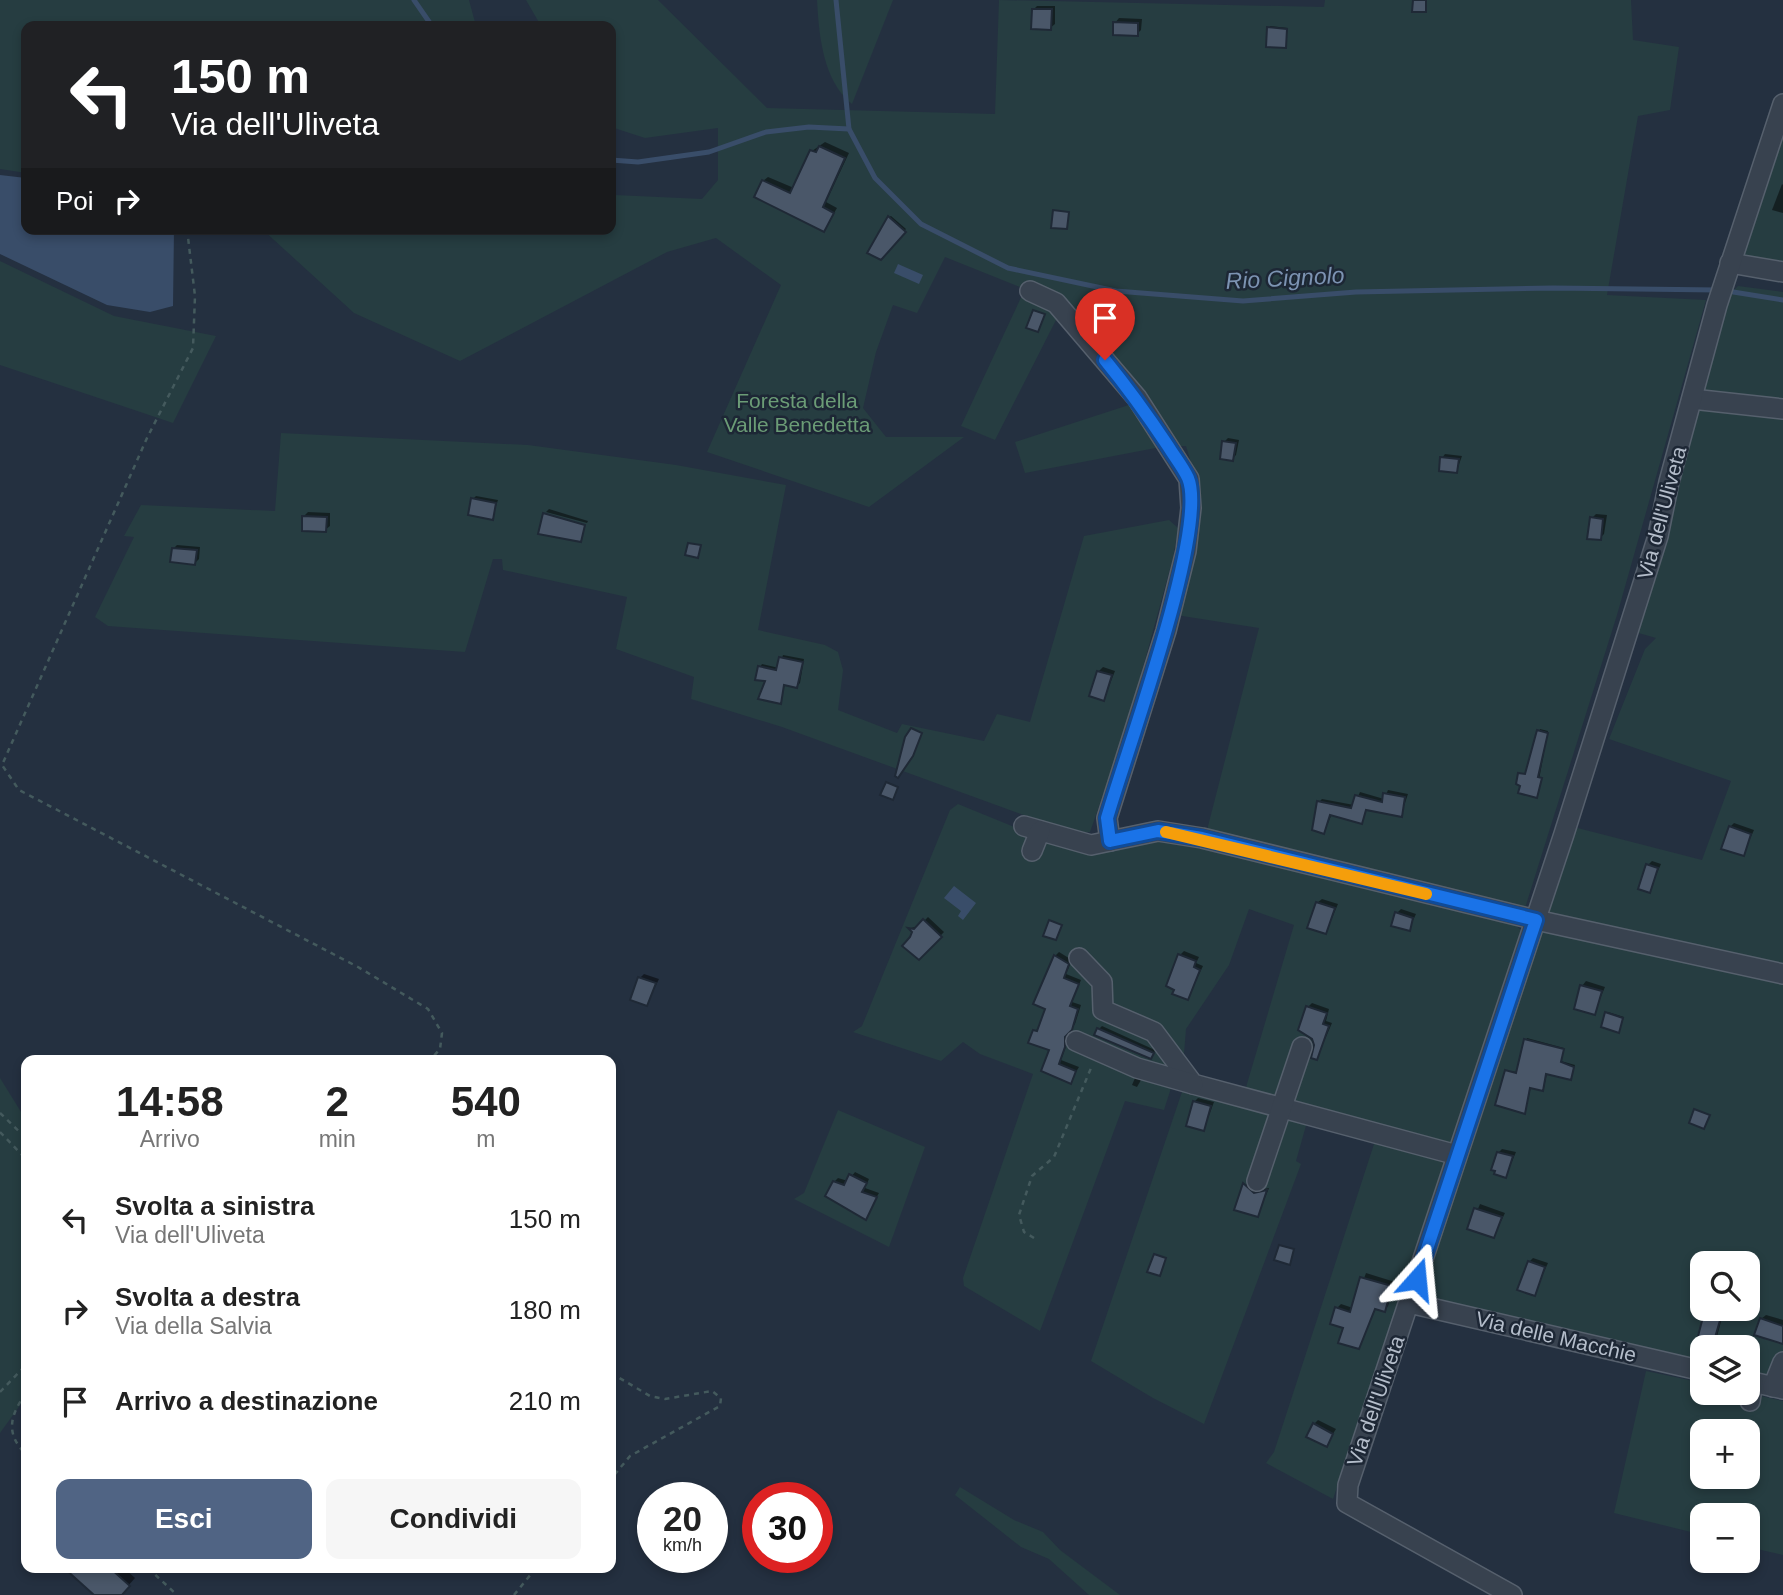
<!DOCTYPE html>
<html lang="it">
<head>
<meta charset="utf-8">
<style>
  body { margin:0; font-family:Arial,sans-serif; background:#f6f6f6; color:#222; height:100vh; display:flex; flex-direction:column; font-size:26px; white-space:nowrap }
  * { box-sizing:border-box; margin:0 }
  p { font-size:23px; color:#767676 }
  .icon { flex:none; width:38px; height:38px; fill:none; stroke:currentColor; stroke-width:2; stroke-linecap:round; stroke-linejoin:round }
  .map { position:relative; flex:1; overflow:hidden }
  .details { position:absolute; left:21px; top:1055px; width:595px; height:518px; display:flex; flex-direction:column; background:#fff; border-radius:14px; box-shadow:0 4px 10px #0003 }
  .details>* { flex:none }
  .top-card { position:absolute; left:21px; top:21px; width:595px; height:214px; border-radius:14px; box-shadow:0 4px 10px #0003; background:#202124; color:#fff; overflow:hidden }
  .tools { position:absolute; left:1690px; top:1251px; display:grid; gap:14px }
  .tools a { display:grid; place-items:center; width:70px; height:70px; border-radius:14px; background:#fff; box-shadow:0 4px 10px #0003; font-size:35px }
  .speed { position:absolute; left:637px; top:1482px; display:flex; gap:14px; font-size:35px; font-weight:700; text-align:center }
  .speed>* { display:grid; place-content:center; width:91px; height:91px; border-radius:50%; background:#fff; box-shadow:0 4px 10px #0003; line-height:1 }
  .speed small { font-size:18px; font-weight:400 }
  .speed .limit { border:10px solid #d22; background:#fff; color:#111 }
  .pin { position:absolute; display:grid; place-items:center; width:60px; height:60px; color:#fff; margin:-72px -30px; border-radius:50% 50% 50% 0; rotate:-45deg; box-shadow:0 0 7px #0007 }
  .pin .icon { rotate:45deg }
  .me { position:absolute; width:77px; margin:-38px; rotate:18deg; stroke-linejoin:round; filter:drop-shadow(0 0 5px #0008) }
  .turn { display:flex; align-items:center; gap:24px; height:147px; padding:0 35px; font-size:32px }
  .turn .icon { width:91px; height:91px; stroke-width:2.5 }
  .turn b { display:block; font-size:49px; line-height:60px }
  .then { display:flex; align-items:center; height:66px; padding:0 35px; background:#0003; gap:14px; font-size:26px }
  .eta { display:flex; justify-content:space-evenly; align-items:center; height:119px; text-align:center }
  .eta b { font-size:42px; font-weight:700; line-height:49px }
  .action { display:flex; gap:14px; margin-top:auto; padding:14px 35px }
  .action a { flex:1; height:80px; border-radius:14px; background:#506484; color:#fff; font-size:28px; font-weight:700; line-height:80px; text-align:center }
  .action a+a { background:#f6f6f6; color:#222 }
  ul { padding:0; list-style:none }
  li { display:flex; align-items:center; gap:21px; height:91px; padding:0 35px }
  li div { flex:1 }
  li b { display:block; font-size:26px }
  li em { font-style:normal }
  .map>svg:first-child { display:block }
</style>
</head>
<body>
<div class="map">
<svg width="1783" height="1595" viewBox="0 0 1783 1595">
  <rect width="100%" height="100%" fill="#243040"/>
  <g fill="#263d41" fill-rule="evenodd">
    <path d="M0,0h469l7,26h-450v147l-26,-4z"/>
    <path d="M526,0h132l109,108 228,6 4,-114 325,7 1,-7h306l2,40 46,7 -9,63 -32,6 -31,179 99,5 -89,315 -92,293 -318,-78 52,-202 -83,-13 19,-139 -9,-30h-20l-141,27 -10,-31 123,-40 -68,-75 -14,-7 -61,120 -34,-14 64,-137 -80,-32 -28,56 -24,-8 -17,47 -13,56 23,29h78l-95,70 -162,-55 74,-167 -65,-47 -49,14 -207,109 -106,-48 -92,-84h349v-39l4,5 87,4 16,-19v-52l-73,10 -34,-11v-101h-70z"/>
    <path d="M817,0h76l-41,104c-29,-23 -33,-68 -35,-104z"/>
    <path d="M1783,132v132l-38,-6 -4,-5z"/>
    <path d="M0,261l114,55 102,20 -43,87 -173,-58z"/>
    <path d="M1738,286l45,6v1092l-35,-8v-28h-45v17l-282,-63 -8,-8 149,-470 140,36 29,-79 -122,-42 36,-90 11,-11 -21,-6 93,-336zM1703,1264h45v45h-45z"/>
    <path d="M281,433l247,12 148,20 110,20 -28,145 67,15 13,7 5,18 -5,40 59,23 5,-9 82,17 13,-27 33,8 54,-186 85,-16 9,8 -5,30 -47,171 -36,103 -17,1 -291,-106 -91,-28 3,-22 -78,-28 11,-52 -124,-27 -1,-11h-9l-28,93 -357,-26 -13,-9 39,-80 -10,-1 17,-31 134,6z"/>
    <path d="M958,804l98,40 101,-9 357,89 7,6 -72,219 -205,-55 50,-169 -45,-16 -20,56 -43,64 -2,25 22,30 -34,1 -8,25 -39,-9 -85,230 -76,-45 -1,-8 70,-204 -53,-20 -17,-12 -22,19 -88,-29 9,-6 88,-216z"/>
    <path d="M0,1078l26,42v277l-26,36z"/>
    <path d="M1184,1086l123,36 -11,39 5,3 -97,260 -51,-26 -62,-37z"/>
    <path d="M838,1110l87,37 -36,100 -95,-48 10,-6z"/>
    <path d="M1375,1141l68,16 2,7 -112,335 -67,-36 8,-11z"/>
    <path d="M1646,1371l57,12v10h44l36,8v154l-35,-8v-31h-45v19l-89,-22zM1703,1432h45v45h-45z"/>
    <path d="M960,1487l54,33 29,12 17,18 60,45h-31l-40,-36 -28,-12 -66,-52z"/>
  </g>
  <g fill="#394d69">
    <path d="M0,175l26,3v51h148l-1,77 -23,6 -43,-7 -107,-51z"/>
    <path d="M898,264l25,11 -4,9 -25,-11z"/>
    <path d="M954,886l22,17 -13,17 -5,-4 3,-5 -17,-13z"/>
  </g>
  <g fill="#0007">
    <path d="M1037,6h18v18l-5,4 -17,-18z"/>
    <path d="M1119,18l23,1 -1,11 -4,4 -22,-11z"/>
    <path d="M1270,26l18,2 -3,18 -16,-18z"/>
    <path d="M825,142l24,11 -23,49 11,6 -13,22 -61,-49 5,-4 26,11 18,-37z"/>
    <path d="M1782,184l1,1v28l-11,-3z"/>
    <path d="M891,216l15,13 -26,29 9,-41z"/>
    <path d="M1228,438l11,2 -3,15 -4,4 -8,-17z"/>
    <path d="M1445,454l17,2 -5,14 -15,-12z"/>
    <path d="M476,496l22,4 -6,18 -19,-19z"/>
    <path d="M549,509l39,12 -1,2 -41,-11z"/>
    <path d="M308,512l22,1v13l-5,4 -21,-14z"/>
    <path d="M1596,514l11,1 -3,19 -4,4 -8,-20z"/>
    <path d="M177,545l23,2 -1,12 -4,4 -22,-14z"/>
    <path d="M783,655l21,4 -4,24 -3,3 -12,-2 -5,18 -20,-35 2,-3 17,4z"/>
    <path d="M1103,667l12,4 -11,28 -5,-28z"/>
    <path d="M1540,729l8,2 -12,65 -16,-23h7z"/>
    <path d="M1388,790l20,4 -7,21 -34,-6 -6,13 -29,-8 -8,18 -5,-30 3,-3 32,6 6,-13 24,7z"/>
    <path d="M1734,823l20,7 -11,24 -13,-27z"/>
    <path d="M1652,861l9,3 -12,27 -1,-26z"/>
    <path d="M1322,899l16,5 -12,28 -9,-29z"/>
    <path d="M1401,909l15,5 -7,15 -12,-16z"/>
    <path d="M928,917l16,15 -25,26 -8,-30 8,-2z"/>
    <path d="M1184,951l15,6 -3,6 7,3 -15,32 -8,-43z"/>
    <path d="M1059,952l13,8 -6,14 15,6 -9,22 9,3 -6,19 -7,7v10l-7,19 18,7 -9,15 -26,-12 7,-21 -17,-18 6,-3 7,-20 8,-52z"/>
    <path d="M644,974l15,5 -12,25 -7,-26z"/>
    <path d="M1586,981l19,6 -11,26 -12,-27z"/>
    <path d="M1312,1003l17,6 -3,12 6,2 -15,35 -1,-15 -11,-8 3,-28z"/>
    <path d="M1608,1012l16,5 -4,12 -14,-16z"/>
    <path d="M1102,1026l53,24 -1,4 -4,3 -51,-28z"/>
    <path d="M1527,1038l37,10 -3,13 14,4 -4,13 -24,-5 -3,15 -13,-1 -6,25 -18,-41 11,1z"/>
    <path d="M1135,1078l6,2 -4,7 -5,-2z"/>
    <path d="M1198,1098l16,4 -10,27 -10,-27z"/>
    <path d="M1502,1149l14,3 -10,24 -8,-23z"/>
    <path d="M855,1172l14,7 -4,9 14,5 -14,24 -31,-35 4,-4 10,3z"/>
    <path d="M1248,1181l10,9 11,-2 -11,27 -22,-6z"/>
    <path d="M1480,1204l25,9 -11,23 -24,-8z"/>
    <path d="M1533,1258l15,5 -14,31 -5,-32z"/>
    <path d="M1366,1273l29,9 -7,24 -4,4 -8,-2 -17,40 -22,-40 4,-4 12,4z"/>
    <path d="M1709,1310l14,4 -9,34h-11v5l-7,-2z"/>
    <path d="M1766,1315l17,5v19l-22,-20z"/>
    <path d="M1318,1420l18,9 -10,16 -12,-21z"/>
    <path d="M67,1568h57l11,10 -15,17h-24z"/>
  </g>
  <g fill="none" stroke-linecap="round" stroke-linejoin="round">
    <g stroke="#394d69" stroke-width="5">
      <path d="M414,0l18,26"/>
      <path d="M836,0l13,129 26,49 46,46 87,44 108,23 127,10 113,-9 197,-4 165,2"/>
      <path d="M611,160l27,2 71,-10 57,-20 43,-5 40,2"/>
      <path d="M1727,291l56,9"/>
    </g>
  </g>
  <g fill="#4a5769" stroke="#1f2936" stroke-width="2">
    <path d="M1413,0h13v12h-14z"/>
    <path d="M1032,9h20l-1,21 -20,-1z"/>
    <path d="M1113,22l25,1v13l-25,-1z"/>
    <path d="M1267,27l20,2 -1,19 -20,-1z"/>
    <path d="M819,146l26,12 -22,49 11,6 -10,19 -70,-35 8,-17 28,13 20,-43 6,2z"/>
    <path d="M1053,210l16,2 -2,17 -16,-1z"/>
    <path d="M888,216l18,16 -25,28 -14,-7z"/>
    <path d="M1033,310l12,4 -7,18 -12,-4z"/>
    <path d="M1222,441l14,2 -3,18 -13,-2z"/>
    <path d="M1440,457l19,2 -2,14 -18,-2z"/>
    <path d="M471,498l25,5 -3,17 -25,-5z"/>
    <path d="M543,513l42,12 -4,17 -43,-8z"/>
    <path d="M302,516l25,1 -1,15 -24,-1z"/>
    <path d="M1590,517l13,2 -2,21 -14,-1z"/>
    <path d="M688,543l13,2 -3,13 -13,-3z"/>
    <path d="M172,548l25,2 -2,15 -25,-3z"/>
    <path d="M779,657l24,5 -6,26 -13,-3 -3,19 -23,-5 7,-18 -10,-1 3,-14 18,4z"/>
    <path d="M1097,671l15,4 -8,26 -15,-5z"/>
    <path d="M911,728l11,5 -9,23 -15,22 -3,-2 10,-39z"/>
    <path d="M1537,730l11,3 -10,44 4,1 -5,20 -19,-5 2,-7 -4,-2 2,-11 7,1z"/>
    <path d="M886,782l12,5 -5,13 -13,-5z"/>
    <path d="M1383,793l22,4 -3,20 -36,-7 -4,14 -32,-9 -6,19 -12,-4 5,-29 34,7 4,-13 27,7z"/>
    <path d="M1729,826l22,8 -7,22 -23,-7z"/>
    <path d="M1646,864l12,4 -8,25 -12,-4z"/>
    <path d="M1316,902l19,6 -9,26 -19,-6z"/>
    <path d="M1395,912l18,6 -3,13 -19,-5z"/>
    <path d="M923,919l19,18 -23,23 -17,-14 8,-9 2,-5 -4,-4 6,1z"/>
    <path d="M1049,920l13,5 -6,15 -13,-4z"/>
    <path d="M1178,954l18,7 -2,6 6,3 -12,30 -16,-6 2,-4 -8,-4z"/>
    <path d="M1054,955l15,9 -5,14 15,6 -9,22 8,3 -6,21 -7,7v10l-6,17 17,7 -5,13 -30,-13 8,-21 -21,-7 5,-13 4,1 8,-22 -12,-5z"/>
    <path d="M638,977l18,6 -9,23 -17,-6z"/>
    <path d="M1580,985l22,6 -7,24 -21,-6z"/>
    <path d="M1306,1006l21,7 -4,11 6,2 -12,34 -6,-2 3,-13 -2,-6 -14,-9z"/>
    <path d="M1605,1012l18,6 -4,15 -18,-6z"/>
    <path d="M1097,1028l57,25 -3,6 -57,-24z"/>
    <path d="M1524,1039l40,10 -3,13 13,5 -3,13 -25,-6 -3,17 -13,-3 -5,26 -30,-9 10,-35 11,3z"/>
    <path d="M1193,1101l18,5 -7,25 -18,-5z"/>
    <path d="M1694,1109l16,6 -6,14 -15,-6z"/>
    <path d="M1497,1152l16,4 -7,22 -12,-4 1,-3 -4,-1z"/>
    <path d="M849,1174l18,9 -5,9 15,5 -11,23 -41,-24 8,-15 11,4z"/>
    <path d="M1243,1183l11,10 13,-3 -9,27 -24,-7z"/>
    <path d="M1474,1208l28,9 -8,21 -27,-9z"/>
    <path d="M1279,1245l15,4 -4,16 -16,-5z"/>
    <path d="M1154,1254l12,4 -6,18 -13,-4z"/>
    <path d="M1528,1261l17,6 -10,29 -18,-6z"/>
    <path d="M1360,1277l32,9 -7,26 -10,-3 -16,40 -21,-6 5,-15 -13,-4 5,-17 15,5z"/>
    <path d="M1704,1313l17,4 -7,24 -1,7h-18z"/>
    <path d="M1760,1318l23,8v18l-29,-9z"/>
    <path d="M1313,1423l20,11 -6,13 -21,-10z"/>
    <path d="M64,1568h46l20,18 -8,9h-28z"/>
  </g>
  <g fill="none" stroke-linecap="round" stroke-linejoin="round">
    <g stroke="#56606d" stroke-width="22">
      <g id="minor">
        <path d="M1730,263l53,9"/>
        <path d="M1030,291l26,12 81,95 52,81 2,29 -5,43 -20,80 -59,187 3,23"/>
        <path d="M1692,399l91,10"/>
        <path d="M1024,826l67,19 67,-14 44,7 334,82 247,54"/>
        <path d="M1032,851l8,-20"/>
        <path d="M1079,958l23,24 1,28 51,22 39,52 264,71"/>
        <path d="M1076,1041l61,27 56,16"/>
        <path d="M1257,1181l45,-134"/>
        <path d="M1409,1303l294,68"/>
        <path d="M1748,1381l35,8"/>
        <path d="M1773,1387l10,-25"/>
        <path d="M1750,1401l3,-19"/>
        <path d="M1512,1595l-165,-92 1,-18 216,-651 94,-298 11,-54 48,-177 66,-201"/>
      </g>
    </g>
    <g stroke="#445a5d" stroke-width="2.5" stroke-dasharray="5 5" stroke-linecap="butt">
      <path d="M187,229l8,67 -2,52 -46,90 -145,327 17,25 339,177 70,42 14,24 -2,16 -10,11"/>
      <path d="M0,1113l26,25"/>
      <path d="M0,1132l26,27"/>
      <path d="M1034,1238l-10,-6 -5,-17 13,-39 22,-19 37,-89"/>
      <path d="M611,1373l39,23 15,3 47,-8 9,7 -1,8 -90,50 -19,23"/>
      <path d="M0,1392l26,-27"/>
      <path d="M26,1393c-15,21 -22,40 0,61"/>
      <path d="M148,1568l29,27"/>
      <path d="M514,1595l22,-27"/>
    </g>
    <use href="#minor" stroke="#38424f" stroke-width="19"/>
  </g>
  <g fill="none" stroke-linecap="round" stroke-linejoin="round">
    <g stroke="#114b97" stroke-width="18">
      <path id="route" d="M1105,360c23,28 43,56 63,86 6,10 15,21 20,32 21,50 -63,277 -81,340l3,23 48,-10 44,7 334,82 -119,359"/>
    </g>
    <use href="#route" stroke="#1a73e8" stroke-width="12"/>
    <path stroke="#f59e0b" stroke-width="12" d="M1166,832l260,62"/>
  </g>
  <g text-anchor="middle" stroke-width="5" stroke-linejoin="round" paint-order="stroke">
    <g font-size="21" fill="#6b9c76" stroke="#1d2735">
      <text x="797" y="408">Foresta della<tspan x="797" dy="24">Valle Benedetta</tspan></text>
    </g>
    <g font-size="21" fill="#b4bdca" stroke="#1d2735">
      <text transform="translate(1662 513) rotate(-75)" y="7">Via dell'Uliveta</text>
      <text transform="translate(1556 1337) rotate(13)" y="7">Via delle Macchie</text>
      <text transform="translate(1376 1401) rotate(-71)" y="7">Via dell'Uliveta</text>
    </g>
    <g font-size="23" font-style="italic" fill="#7c93b2" stroke="#1d2735">
      <text transform="translate(1285 278) rotate(-3)" y="8">Rio Cignolo</text>
    </g>
  </g>
</svg>
<div class="tools">
<a><svg class="icon" aria-label="search" viewBox="0 0 24 24"><circle cx="10" cy="10" r="6"/><path d="M15 15l6 6"/></svg></a>
<a><svg class="icon" aria-label="layers" viewBox="0 0 24 24"><path d="M12 4l9 5-9 5-9-5zM3 14l9 5 9-5"/></svg></a>
<a>+</a>
<a>−</a>
</div>
<div class="speed"><div>20<small>km/h</small></div><div class="limit">30</div></div>
<div class="pin" style="left:1105px;top:360px;background:#d93025"><svg class="icon" aria-label="arrive" viewBox="0 0 24 24"><path d="M6 21V4h12l-3 4 3 4H6"/></svg></div>
<svg class="me" style="left:1417px;top:1279px" viewBox="-20 -20 40 40"><path d="M0-17L14 15 0 8-14 15z" fill="#1a73e8" stroke="#fff" stroke-width="4"/></svg>
<div class="top-card">
<div class="turn"><svg class="icon" aria-label="left" viewBox="0 0 24 24"><path d="M17 20v-9H6M10 6l-5 5 5 5"/></svg><div><b>150 m</b>Via dell'Uliveta</div></div>
<div class="then">Poi<svg class="icon" aria-label="right" viewBox="0 0 24 24"><path d="M7 20v-9h11M14 6l5 5-5 5"/></svg></div>
</div>
<section class="details">
<div class="eta">
<div><b>14:58</b><p>Arrivo</p></div>
<div><b>2</b><p>min</p></div>
<div><b>540</b><p>m</p></div>
</div>
<ul>
<li><svg class="icon" aria-label="left" viewBox="0 0 24 24"><path d="M17 20v-9H6M10 6l-5 5 5 5"/></svg><div><b>Svolta a sinistra</b><p>Via dell'Uliveta</p></div><em>150 m</em></li>
<li><svg class="icon" aria-label="right" viewBox="0 0 24 24"><path d="M7 20v-9h11M14 6l5 5-5 5"/></svg><div><b>Svolta a destra</b><p>Via della Salvia</p></div><em>180 m</em></li>
<li><svg class="icon" aria-label="arrive" viewBox="0 0 24 24"><path d="M6 21V4h12l-3 4 3 4H6"/></svg><div><b>Arrivo a destinazione</b></div><em>210 m</em></li>
</ul>
<div class="action"><a>Esci</a><a>Condividi</a></div>
</section>
</div>
</body>
</html>
